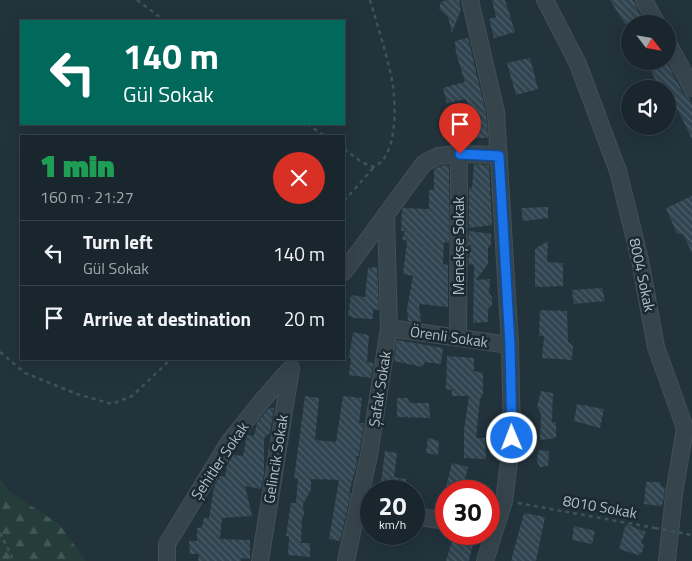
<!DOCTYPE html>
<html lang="en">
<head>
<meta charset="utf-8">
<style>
  body { margin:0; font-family:"Titillium Web",sans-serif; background:#273239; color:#f1f3f6; height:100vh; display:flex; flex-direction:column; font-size:19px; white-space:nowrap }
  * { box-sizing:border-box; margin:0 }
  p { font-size:16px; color:#9fa5aa }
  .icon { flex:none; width:28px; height:28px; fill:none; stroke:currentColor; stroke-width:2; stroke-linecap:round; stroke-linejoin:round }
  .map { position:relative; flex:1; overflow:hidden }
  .side { position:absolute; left:20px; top:135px; width:325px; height:225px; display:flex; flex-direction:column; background:#1a262d; border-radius:0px; box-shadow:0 5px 20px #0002,0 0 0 1px #384349 }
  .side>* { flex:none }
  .banner { position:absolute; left:20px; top:20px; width:325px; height:105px; border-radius:0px; box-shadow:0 5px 20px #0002,0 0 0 1px #384349; background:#00695c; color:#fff; overflow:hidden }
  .needle { width:32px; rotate:121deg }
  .fabs { position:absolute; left:621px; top:15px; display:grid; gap:10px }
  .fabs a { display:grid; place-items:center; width:55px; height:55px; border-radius:50%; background:#1a262d; box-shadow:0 5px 20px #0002,0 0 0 1px #384349; font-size:25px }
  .speed { position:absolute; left:360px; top:480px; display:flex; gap:10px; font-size:25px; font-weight:700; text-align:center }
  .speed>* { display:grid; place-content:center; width:65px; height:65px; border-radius:50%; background:#1a262d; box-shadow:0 5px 20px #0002,0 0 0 1px #384349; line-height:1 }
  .speed small { font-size:12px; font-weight:400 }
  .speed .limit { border:8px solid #d22; background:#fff; color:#111 }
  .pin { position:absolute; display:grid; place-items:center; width:42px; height:42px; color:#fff; margin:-51px -21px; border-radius:50% 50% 50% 0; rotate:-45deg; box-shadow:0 0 5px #0007 }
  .pin .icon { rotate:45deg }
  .me { position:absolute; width:55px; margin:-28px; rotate:359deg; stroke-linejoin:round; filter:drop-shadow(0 0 4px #0008) }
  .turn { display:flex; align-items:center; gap:18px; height:105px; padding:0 20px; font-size:22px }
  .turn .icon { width:65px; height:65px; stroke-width:2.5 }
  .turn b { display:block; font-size:35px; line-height:42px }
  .round { display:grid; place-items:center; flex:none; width:52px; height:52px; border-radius:26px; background:#273239 }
  .head { display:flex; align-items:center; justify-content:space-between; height:85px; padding:0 20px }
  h1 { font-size:30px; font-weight:800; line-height:38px; color:#1e9e55 }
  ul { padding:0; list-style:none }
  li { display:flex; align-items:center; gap:15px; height:65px; padding:0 20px; border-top:1px solid #384349 }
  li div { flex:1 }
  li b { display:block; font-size:19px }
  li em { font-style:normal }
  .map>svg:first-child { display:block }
</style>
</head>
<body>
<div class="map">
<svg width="692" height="561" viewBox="0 0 692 561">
  <defs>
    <pattern id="forest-firs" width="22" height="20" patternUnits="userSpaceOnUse" patternTransform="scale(1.25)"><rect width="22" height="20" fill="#243d3b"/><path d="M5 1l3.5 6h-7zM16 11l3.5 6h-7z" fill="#415756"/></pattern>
    <pattern id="building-back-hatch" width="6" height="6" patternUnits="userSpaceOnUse" patternTransform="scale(1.25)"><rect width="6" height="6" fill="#314551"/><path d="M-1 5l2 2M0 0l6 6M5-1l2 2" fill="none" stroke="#4c5e69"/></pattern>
  </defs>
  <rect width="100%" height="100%" fill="#22333c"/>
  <path fill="url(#forest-firs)" d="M0,478l7,12 52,34 27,37h-86z"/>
  <g fill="url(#building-back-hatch)">
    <path d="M447,0h12l2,9 -9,24 -4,-16 -9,-8 2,-7z"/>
    <path d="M492,0h13l10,32 -21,6 -5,-19 7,-2z"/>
    <path d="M610,0h23l12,24h-20z"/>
    <path d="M468,38l18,75 2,25h-17l2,-17 -7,-22 -19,4 -4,-15 22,-6 -9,-29 -1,-12z"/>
    <path d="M530,58l8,31 -22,6 -9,-32z"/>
    <path d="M646,61h20l17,32 6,4 3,7v35l-16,-33 -5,3 -3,-6v-14h-8z"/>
    <path d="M474,164l15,1 3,60 -23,3v-40h3z"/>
    <path d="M449,165v78l-5,-1 -1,22 5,1v42l-29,-3 2,18 -13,-1 -1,-12 6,-33 -10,-2 4,-33 -5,-2 3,-8h-4l1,-20 1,-3 26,1v-19h5v-21l7,-3z"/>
    <path d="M692,196v57l-9,-19h-6l-11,-26z"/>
    <path d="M548,207v11l-25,3 -2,-13z"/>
    <path d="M469,231l22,3v10l-3,4v16l-12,16 14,-1 -1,14 3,4v8l-4,4v13l-15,1 1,-58 -6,-1 3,-19h-3z"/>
    <path d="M548,241l-1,21 16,1v23l-28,1v-38z"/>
    <path d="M377,267l2,43 -6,-1v10l-20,-1 -5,-3 3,-20 14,2 3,-29z"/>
    <path d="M602,288l3,13 -31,3 -2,-14z"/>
    <path d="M540,310l27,1 1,31 5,4 -1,14 -30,-2 2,-22h-5z"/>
    <path d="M353,332l16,3 -2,27 6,1 -2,15 -22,-3 2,-17 -2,-1z"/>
    <path d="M397,340l46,8 -2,16 -16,-2 -3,5 -28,-6z"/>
    <path d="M447,356l27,2v13l9,2v21l-3,5 -4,39h9l1,21 -22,-1v-28l5,-34h-17v-6l-6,-1z"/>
    <path d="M541,391l12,2 -1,29h4v16l-16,2 1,-26 -4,-7z"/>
    <path d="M305,396l14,2 -4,42 21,2 7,-46 19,2 -3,25h5l-5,30v3h-3l1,8 -8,29h2l-11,48 -11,-2 10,-59 -28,-1v11l-8,14 1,11 -2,3 -1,25h9v14l-22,-2 1,-19h-3l5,-33h5l2,-24 -4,-1z"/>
    <path d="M397,398h10l3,5h19l1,15 -33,-1z"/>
    <path d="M577,404l27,5 -4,19 -26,-7z"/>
    <path d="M269,408h5l-4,25 -6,5v36l-3,15 -16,-3 7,30 -30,2 -2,21 30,1v19l-9,-1v3h-43l1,-7h-9l-1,-13h8v-13l5,-1 2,-9h5l5,-31 3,-6 3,-5 5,1 2,-12 6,-10 10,1 4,-21 7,1 3,-13z"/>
    <path d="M428,438l11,3 -1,14 -12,-2z"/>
    <path d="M538,450l11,1 -1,15 -8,1 -3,-6z"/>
    <path d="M385,451l12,2 -3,24 12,2 -2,12h-24z"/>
    <path d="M452,463l16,4 -6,24h-17z"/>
    <path d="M646,482h14l2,5h3l-2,16 -2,3 -17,-2z"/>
    <path d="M524,513l21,4 -9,44h-25z"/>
    <path d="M626,524l20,8 -5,11 3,3 -2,6 -4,3 -19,-6z"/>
    <path d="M574,526l21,5 -3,13 -20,-4z"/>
    <path d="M454,534h21l-6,27h-23z"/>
  </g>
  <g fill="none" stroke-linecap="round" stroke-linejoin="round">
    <g stroke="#425058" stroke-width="18">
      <g id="minor">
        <path d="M470,0l26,112 14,233 2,93 -8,63 -19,60"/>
        <path d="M545,0l33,64 40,107 22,89 16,87 29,81 -11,66 -7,67"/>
        <path d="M644,0l13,24"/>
        <path d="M668,43l24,45"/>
        <path d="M344,272l80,-109 14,-7 21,-2 40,1"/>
        <path d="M389,328l121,17"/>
        <path d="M458,337l1,-183"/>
        <path d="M414,516l32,5"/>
        <path d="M167,561v-17l62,-102 32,-40 29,-33"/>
        <path d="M260,561l31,-193"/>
        <path d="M346,561l23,-106 20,-127 -3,-114"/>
      </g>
    </g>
    <g stroke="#3d5552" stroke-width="2.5" stroke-dasharray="4 4" stroke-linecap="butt">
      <path d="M137,0l28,21"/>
      <path d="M307,124l18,12"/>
      <path d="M344,149l19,14 11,4c23,-11 22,-58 19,-81 -5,-29 -15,-58 -23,-86"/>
      <path d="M344,201l30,-34"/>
      <path d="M0,352l25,21 52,21 35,10 20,-8 39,-37"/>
      <path d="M518,503l137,25"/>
      <path d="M0,533l14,28"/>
    </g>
    <use href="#minor" stroke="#36444c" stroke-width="16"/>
    <path stroke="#3d5552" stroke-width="2.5" stroke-dasharray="4 4" stroke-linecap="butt" d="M655,528l37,7"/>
  </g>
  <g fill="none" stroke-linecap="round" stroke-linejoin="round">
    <g stroke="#114b97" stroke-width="12">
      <path id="route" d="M460,154l39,2 11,189 2,93"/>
    </g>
    <use href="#route" stroke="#1a73e8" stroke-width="9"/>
  </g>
  <g text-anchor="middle" stroke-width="5" stroke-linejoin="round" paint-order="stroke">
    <g font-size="15" fill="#b1bfc8" stroke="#1b2931">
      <text transform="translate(459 246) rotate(-90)" y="5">Menekşe Sokak</text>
      <text transform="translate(642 275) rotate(78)" y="5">8004 Sokak</text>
      <text transform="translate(449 337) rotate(8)" y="5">Örenli Sokak</text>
      <text transform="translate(380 389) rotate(-81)" y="5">Şafak Sokak</text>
      <text transform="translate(276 459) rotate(-81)" y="5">Gelincik Sokak</text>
      <text transform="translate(220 461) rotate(-56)" y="5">Şehitler Sokak</text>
      <text transform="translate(600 507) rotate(10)" y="5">8010 Sokak</text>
    </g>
  </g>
</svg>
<div class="fabs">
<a><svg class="needle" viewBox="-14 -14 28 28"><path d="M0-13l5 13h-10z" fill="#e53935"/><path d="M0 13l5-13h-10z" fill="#9fa5aa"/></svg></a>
<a><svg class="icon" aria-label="sound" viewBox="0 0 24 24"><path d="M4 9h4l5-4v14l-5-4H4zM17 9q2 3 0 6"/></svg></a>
</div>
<div class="speed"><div>20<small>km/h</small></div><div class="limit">30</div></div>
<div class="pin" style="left:460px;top:154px;background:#d93025"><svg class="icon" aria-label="arrive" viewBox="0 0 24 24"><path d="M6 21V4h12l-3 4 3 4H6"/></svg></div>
<svg class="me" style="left:512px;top:438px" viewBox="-20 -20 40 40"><circle r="17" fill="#1a73e8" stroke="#fff" stroke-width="3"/><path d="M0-11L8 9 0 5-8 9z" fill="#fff"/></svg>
<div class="banner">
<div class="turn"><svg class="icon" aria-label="left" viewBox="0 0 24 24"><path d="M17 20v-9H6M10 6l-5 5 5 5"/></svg><div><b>140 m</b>Gül Sokak</div></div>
</div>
<section class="side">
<div class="head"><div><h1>1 min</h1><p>160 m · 21:27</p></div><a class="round" style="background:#d93025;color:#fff"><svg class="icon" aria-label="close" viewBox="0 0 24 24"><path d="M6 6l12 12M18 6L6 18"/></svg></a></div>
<ul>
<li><svg class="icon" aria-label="left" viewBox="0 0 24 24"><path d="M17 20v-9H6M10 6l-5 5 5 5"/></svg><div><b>Turn left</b><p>Gül Sokak</p></div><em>140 m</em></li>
<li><svg class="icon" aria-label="arrive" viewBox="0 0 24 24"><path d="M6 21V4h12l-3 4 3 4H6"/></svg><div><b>Arrive at destination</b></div><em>20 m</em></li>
</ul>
</section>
</div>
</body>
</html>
